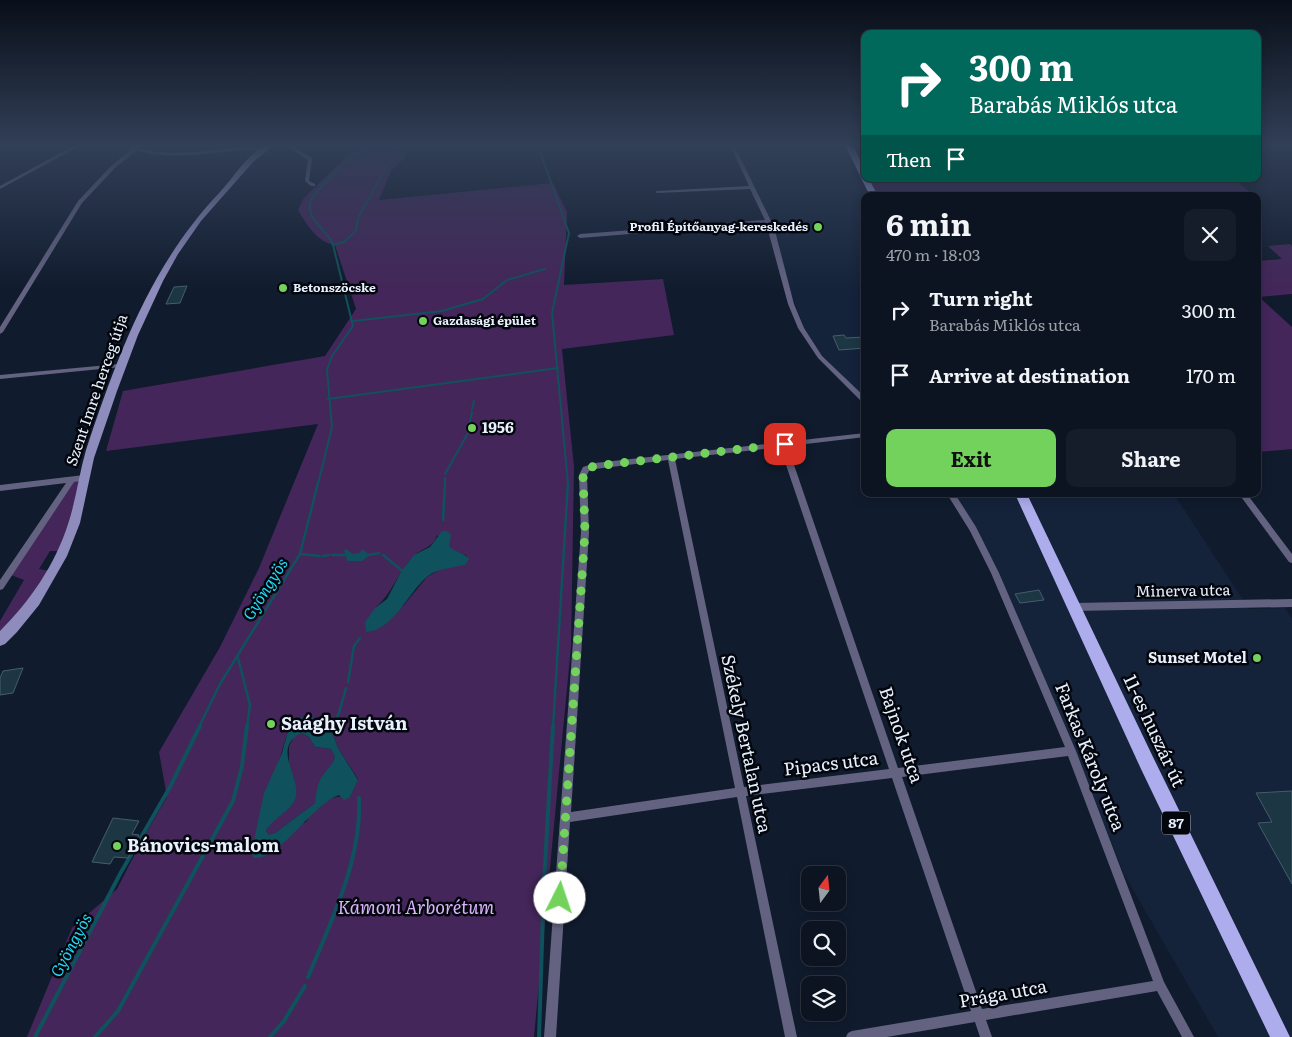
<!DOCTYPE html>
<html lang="en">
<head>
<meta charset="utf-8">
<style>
  body { margin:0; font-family:Literata,serif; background:#151d2a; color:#f1f3f6; height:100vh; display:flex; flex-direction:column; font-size:19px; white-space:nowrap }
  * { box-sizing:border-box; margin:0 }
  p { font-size:16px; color:#9a9ea5 }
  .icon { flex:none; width:28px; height:28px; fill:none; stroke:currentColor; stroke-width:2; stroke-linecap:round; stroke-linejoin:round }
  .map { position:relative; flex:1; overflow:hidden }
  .sheet { position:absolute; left:861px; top:192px; width:400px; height:305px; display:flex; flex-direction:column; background:#0c1422; border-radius:10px; box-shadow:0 2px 12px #0003,0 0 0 1px #2c3340 }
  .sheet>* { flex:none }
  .top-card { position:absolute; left:861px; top:30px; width:400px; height:152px; border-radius:10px; box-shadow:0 2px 12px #0003,0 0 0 1px #2c3340; background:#00695c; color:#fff; overflow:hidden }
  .needle { width:32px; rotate:15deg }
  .controls { position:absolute; left:801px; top:866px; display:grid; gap:10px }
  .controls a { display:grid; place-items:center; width:45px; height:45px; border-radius:10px; background:#0c1422; box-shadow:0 2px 12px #0003,0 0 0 1px #2c3340; font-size:25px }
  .pin { position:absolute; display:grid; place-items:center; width:42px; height:42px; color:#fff; margin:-21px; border-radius:10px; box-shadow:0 2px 8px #0006 }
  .me { position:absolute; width:55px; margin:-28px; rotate:4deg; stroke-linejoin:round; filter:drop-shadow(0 0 4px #0008) }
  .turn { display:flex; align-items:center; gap:18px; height:105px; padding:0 25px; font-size:22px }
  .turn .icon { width:65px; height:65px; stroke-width:2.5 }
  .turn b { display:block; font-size:35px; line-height:42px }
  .then { display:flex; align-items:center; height:48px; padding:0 25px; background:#0003; gap:10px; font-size:19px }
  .round { display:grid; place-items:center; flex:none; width:52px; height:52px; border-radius:10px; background:#151d2a }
  .overview { display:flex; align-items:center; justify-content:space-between; height:85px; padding:0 25px }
  h1 { font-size:30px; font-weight:700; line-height:38px }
  .primary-button { display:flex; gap:10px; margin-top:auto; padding:10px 25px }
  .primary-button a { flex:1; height:58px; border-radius:10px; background:#73d25c; color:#111; font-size:20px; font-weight:700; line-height:58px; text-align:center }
  .primary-button a+a { background:#151d2a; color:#f1f3f6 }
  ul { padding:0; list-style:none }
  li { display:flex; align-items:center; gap:15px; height:65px; padding:0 25px }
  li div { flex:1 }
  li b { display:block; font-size:19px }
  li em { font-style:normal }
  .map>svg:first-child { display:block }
</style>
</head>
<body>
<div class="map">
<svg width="1292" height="1037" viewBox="0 0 1292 1037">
  <rect width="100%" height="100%" fill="#101b2d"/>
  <g fill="#14223a">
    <path d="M736,145h116l13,34h3l8,17h-11v202l-42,-41 -19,-29z"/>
    <path d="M954,494h220l75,115 36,-1 7,10v419h-74l-94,-163 -49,-124 -77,-177 -21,-44z"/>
  </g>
  <g fill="#44265a" fill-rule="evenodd">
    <path d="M358,145h54l-9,15 -12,11 -12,29 174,-17 14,29 -3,73 99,-6 11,56 -112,14 12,118 -3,179 -37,391h-507l45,-109 45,-39 25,-49 25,-43 -8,-45 61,-105 39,-79 59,-144 -212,27 17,-60 202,-35 31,-47 -21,-64c-18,-3 -28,-20 -37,-35l5,-11zM437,535l18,17 11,3 2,4 -4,6 -22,3 -15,9 -24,29 -28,2c17,-14 22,-34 37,-50 8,-10 21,-9 25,-23zM323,720l9,12 6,16 20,31 -8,18c-18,-4 -34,9 -44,25l-54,28 36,-119z"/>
    <path d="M868,179h366l17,14 -40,3h-334z"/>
    <path d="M1290,244l2,2v48l-33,3 33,30v122l-34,3v-191l24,-2 -14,-13z"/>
    <path d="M81,480l-21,71h-10l-11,18 11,2 -21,33 -29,30v-13l24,-41 -13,-5 59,-93z"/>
    <path d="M302,733l7,4 6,10 16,2 4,8 -3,9 -9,10 -8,27 -40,30 -6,3 -3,-5 4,-8 18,-14 6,-30 -5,-13v-20l5,-9z"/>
  </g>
  <g fill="#0f515c" fill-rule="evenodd">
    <path d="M442,531h5l4,4 -2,11c6,7 15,6 20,13l-4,6c-13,3 -26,3 -37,11 -19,15 -34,54 -62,56l-1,-10 10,-14 12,-9 15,-29 12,-15 16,-8z"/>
    <path d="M346,549l7,5 7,-1 2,-4 8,6 -8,6h-15l-3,-11z"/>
    <path d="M307,717l16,2 9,13 6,16 20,32 -8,17 -6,3 -5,-5c-27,9 -59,66 -86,63l-1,-8 12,-57 18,-40 6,-22 9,-13zM302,733l7,4 6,10 16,2 4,8c-3,9 -7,11 -12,18 -6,8 -7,19 -8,28l-40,30 -6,2 -3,-4c7,-14 26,-19 30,-35 4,-21 -25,-49 6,-63z"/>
  </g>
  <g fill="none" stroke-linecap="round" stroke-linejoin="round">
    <g stroke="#0f515c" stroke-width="2">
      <path d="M540,145l1,9 28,79 -17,80 16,171"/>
      <path d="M333,245l11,-3 12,-11 2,-13 28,-50 18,-23"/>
      <path d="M353,321l89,-10 41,-12 24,-19 38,-11"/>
      <path d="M328,399l230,-31"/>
      <path d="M472,409l2,-8"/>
      <path d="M468,430l4,-18"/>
      <path d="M445,474l23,-41"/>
      <path d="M318,484l14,-57 -5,-57 5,-14 21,-30 -20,-81c-4,-12 -17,-19 -22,-31 -1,-4 -2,-8 -1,-11 5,-15 44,-47 57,-58"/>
      <path d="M445,484v-6"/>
    </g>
    <g stroke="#0f515c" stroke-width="2.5">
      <path d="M443,520l2,-37"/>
      <path d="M300,554l20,2"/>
      <path d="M332,555h13"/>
      <path d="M368,555l11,-2"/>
      <path d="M383,555l22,18"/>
      <path d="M323,556l6,-1"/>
      <path d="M238,658l12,47 -3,22"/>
      <path d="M348,682l6,-36 6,-8"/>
      <path d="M199,727l21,-43 80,-130 18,-71"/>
      <path d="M332,727l7,-14 7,-25"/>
      <path d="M553,727l15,-244"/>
    </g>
    <g stroke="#0f515c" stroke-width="4">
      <path d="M329,733l4,-7"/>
      <path d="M308,977c23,-55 54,-118 51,-179"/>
      <path d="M35,1037l85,-163 50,-87 30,-61"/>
      <path d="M95,1037l23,-26 115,-210 9,-35 5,-40"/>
      <path d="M270,1037l14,-16 21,-35"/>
      <path d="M539,1037l5,-155 9,-156"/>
    </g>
  </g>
  <g fill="#1d3644" stroke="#445e6e">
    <path d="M187,286l-7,17 -14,1 8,-17z"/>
    <path d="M844,335l2,3 19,-1v11l-26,2 -6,-14z"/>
    <path d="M1039,590l5,10 -24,3 -5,-9z"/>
    <path d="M23,668l-10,25 -13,2v-17l3,-7z"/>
    <path d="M1292,791v93l-34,-61 14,-1 -16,-29z"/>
    <path d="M113,818l26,3 -7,13 7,1 -11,23 -14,-1 -4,7 -18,-2z"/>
  </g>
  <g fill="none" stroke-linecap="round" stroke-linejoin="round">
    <g fill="#636381" fill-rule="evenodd">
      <path d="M75,145h6l-81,44v-3z"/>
      <path d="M127,145l9,1 6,-1 -3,3c26,8 56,4 82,1 14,-1 30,-5 42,1l-2,1c-13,-3 -26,0 -39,1 -27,3 -59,7 -85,-2l-22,18 -33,35 -79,129 -3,2v-7l78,-126 33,-35 22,-18z"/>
      <path d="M285,145h5l22,13 -3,23 6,3v2h-4l-6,-5 3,-21z"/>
      <path d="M730,145h4l40,82 20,77 10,24 18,28 43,41v6h-2l-45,-45 -20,-30 -10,-24 -22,-81 -186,15 -3,-2 3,-2 185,-14 -15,-31 -93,4 -2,-1 2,-1 92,-5z"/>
      <path d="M119,364l2,1v2l-121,12v-4z"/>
      <path d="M865,433v4l-76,9 3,13 106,309 167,-21 -74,-174 -21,-42 -23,-37h8l21,33 23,46 77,178 88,231 30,55h-12l-25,-46 -171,29 6,17h-12l-5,-15 -88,15h-41l2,-4 4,-2 119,-20 -79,-233 -146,18 51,241h-12l-48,-240 -167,25 -14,215h-12l37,-505 -2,-57 4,-8 12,-4zM782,447l2,12 105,310 -145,18 -69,-328zM668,460l67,328 -164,24 18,-280 -2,-57 2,-4 6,-2zM1068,756l85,225 -171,28 -80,-232z"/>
      <path d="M84,475l4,3 -1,2 -13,2 -71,107 -3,1v-10l66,-97 -66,8v-6z"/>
      <path d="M1239,494h8l45,60v9l-3,-1z"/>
      <path d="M1292,599v8l-218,4 -3,-1 -1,-3 1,-3 3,-1z"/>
    </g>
    <path fill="#8d8cbd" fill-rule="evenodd" d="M266,145h9l-21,16 -53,60 -23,33 -15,27 -25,54 -21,56 -23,67 -14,65 -13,33 -28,49 -22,27 -12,12 -5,2v-15c30,-30 55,-66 68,-107 8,-24 11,-50 18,-74 31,-93 64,-184 133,-257 15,-16 27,-38 47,-48z"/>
    <g fill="#adacec" fill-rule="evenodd">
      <path d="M845,145h8l12,25v9h4l9,17h-8z"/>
      <path d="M1015,494h12l126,263 137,280h-20l-129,-268z"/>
    </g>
  </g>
  <linearGradient id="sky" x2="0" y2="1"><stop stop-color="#090f19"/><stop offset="0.5" stop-color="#313f57"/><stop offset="1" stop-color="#313f57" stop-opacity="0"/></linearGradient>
  <rect width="1292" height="290" fill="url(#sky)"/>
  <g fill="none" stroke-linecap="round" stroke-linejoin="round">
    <path stroke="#73d25c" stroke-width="9" stroke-dasharray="0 16.2" d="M560,898l25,-366 -2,-57 3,-6 9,-3 190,-22"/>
  </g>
  <g fill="#73d25c" stroke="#03060d" stroke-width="2">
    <circle cx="818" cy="227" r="5"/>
    <circle cx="283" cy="288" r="5"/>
    <circle cx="423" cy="321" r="5"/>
    <circle cx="472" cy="428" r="5"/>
    <circle cx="1257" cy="658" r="5"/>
    <circle cx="271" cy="724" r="5"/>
    <circle cx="117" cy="846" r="5"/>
  </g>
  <g text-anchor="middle" stroke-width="5" stroke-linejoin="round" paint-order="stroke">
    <g font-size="12" font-weight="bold" fill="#e8f0fd" stroke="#03060d" text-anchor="start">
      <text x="808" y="231" text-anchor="end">Profil Építőanyag-kereskedés</text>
      <text x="293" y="292">Betonszöcske</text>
      <text x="433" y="325">Gazdasági épület</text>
    </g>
    <rect fill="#03060d" stroke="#a3aab5" stroke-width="1" x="1162" y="811.5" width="28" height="23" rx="4"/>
    <g font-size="14" font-weight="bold" fill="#e8f0fd">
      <text x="1176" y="828">87</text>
    </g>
    <g font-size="15" fill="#e8f0fd" stroke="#03060d">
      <text transform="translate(97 390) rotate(-71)" y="5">Szent Imre herceg útja</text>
      <text transform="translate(1183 591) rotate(-1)" y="5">Minerva utca</text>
    </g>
    <g font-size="15" font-weight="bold" fill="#e8f0fd" stroke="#03060d" text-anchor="start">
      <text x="482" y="433">1956</text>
      <text x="1247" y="663" text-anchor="end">Sunset Motel</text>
    </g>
    <g font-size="16" font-style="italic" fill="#25d9f6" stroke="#03060d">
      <text transform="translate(265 589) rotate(-58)" y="6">Gyöngyös</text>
      <text transform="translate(71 945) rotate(-62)" y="6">Gyöngyös</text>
    </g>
    <g font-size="18" font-weight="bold" fill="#e8f0fd" stroke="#03060d" text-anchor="start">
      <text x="281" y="730">Saághy István</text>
      <text x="127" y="852">Bánovics-malom</text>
    </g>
    <g font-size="18" fill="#e8f0fd" stroke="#03060d">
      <text transform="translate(1154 731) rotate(65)" y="6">11-es huszár út</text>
      <text transform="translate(901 735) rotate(71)" y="6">Bajnok utca</text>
      <text transform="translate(746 744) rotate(78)" y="6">Székely Bertalan utca</text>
      <text transform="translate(1090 757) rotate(68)" y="6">Farkas Károly utca</text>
      <text transform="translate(831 764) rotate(-7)" y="6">Pipacs utca</text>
      <text transform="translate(1003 994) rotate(-10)" y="6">Prága utca</text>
    </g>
    <g font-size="18" font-style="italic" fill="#dbb3fd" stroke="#03060d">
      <text x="416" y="914">Kámoni Arborétum</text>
    </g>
  </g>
</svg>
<div class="controls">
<a><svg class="needle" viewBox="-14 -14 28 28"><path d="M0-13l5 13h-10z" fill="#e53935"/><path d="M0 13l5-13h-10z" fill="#9a9ea5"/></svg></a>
<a><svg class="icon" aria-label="search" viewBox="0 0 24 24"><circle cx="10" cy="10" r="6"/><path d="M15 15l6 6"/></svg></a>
<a><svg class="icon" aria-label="layers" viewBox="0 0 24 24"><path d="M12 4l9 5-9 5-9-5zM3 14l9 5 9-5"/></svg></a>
</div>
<div class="pin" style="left:785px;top:444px;background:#d93025"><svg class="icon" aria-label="arrive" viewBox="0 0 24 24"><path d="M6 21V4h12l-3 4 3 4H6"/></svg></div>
<svg class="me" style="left:560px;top:898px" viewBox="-20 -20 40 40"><circle r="19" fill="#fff"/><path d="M0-13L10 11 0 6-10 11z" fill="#73d25c"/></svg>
<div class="top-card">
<div class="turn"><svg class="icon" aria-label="right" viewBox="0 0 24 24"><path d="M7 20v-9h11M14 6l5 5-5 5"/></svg><div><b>300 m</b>Barabás Miklós utca</div></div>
<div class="then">Then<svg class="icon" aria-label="arrive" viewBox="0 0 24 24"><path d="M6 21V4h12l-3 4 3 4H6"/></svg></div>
</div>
<section class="sheet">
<div class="overview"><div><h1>6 min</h1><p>470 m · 18:03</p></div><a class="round"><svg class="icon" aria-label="close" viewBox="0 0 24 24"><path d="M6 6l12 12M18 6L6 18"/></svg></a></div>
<ul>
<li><svg class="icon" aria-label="right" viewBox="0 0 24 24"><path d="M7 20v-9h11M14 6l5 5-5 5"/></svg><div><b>Turn right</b><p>Barabás Miklós utca</p></div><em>300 m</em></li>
<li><svg class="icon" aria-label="arrive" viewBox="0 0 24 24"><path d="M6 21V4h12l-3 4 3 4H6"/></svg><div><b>Arrive at destination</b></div><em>170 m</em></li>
</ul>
<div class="primary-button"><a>Exit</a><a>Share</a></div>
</section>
</div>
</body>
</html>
